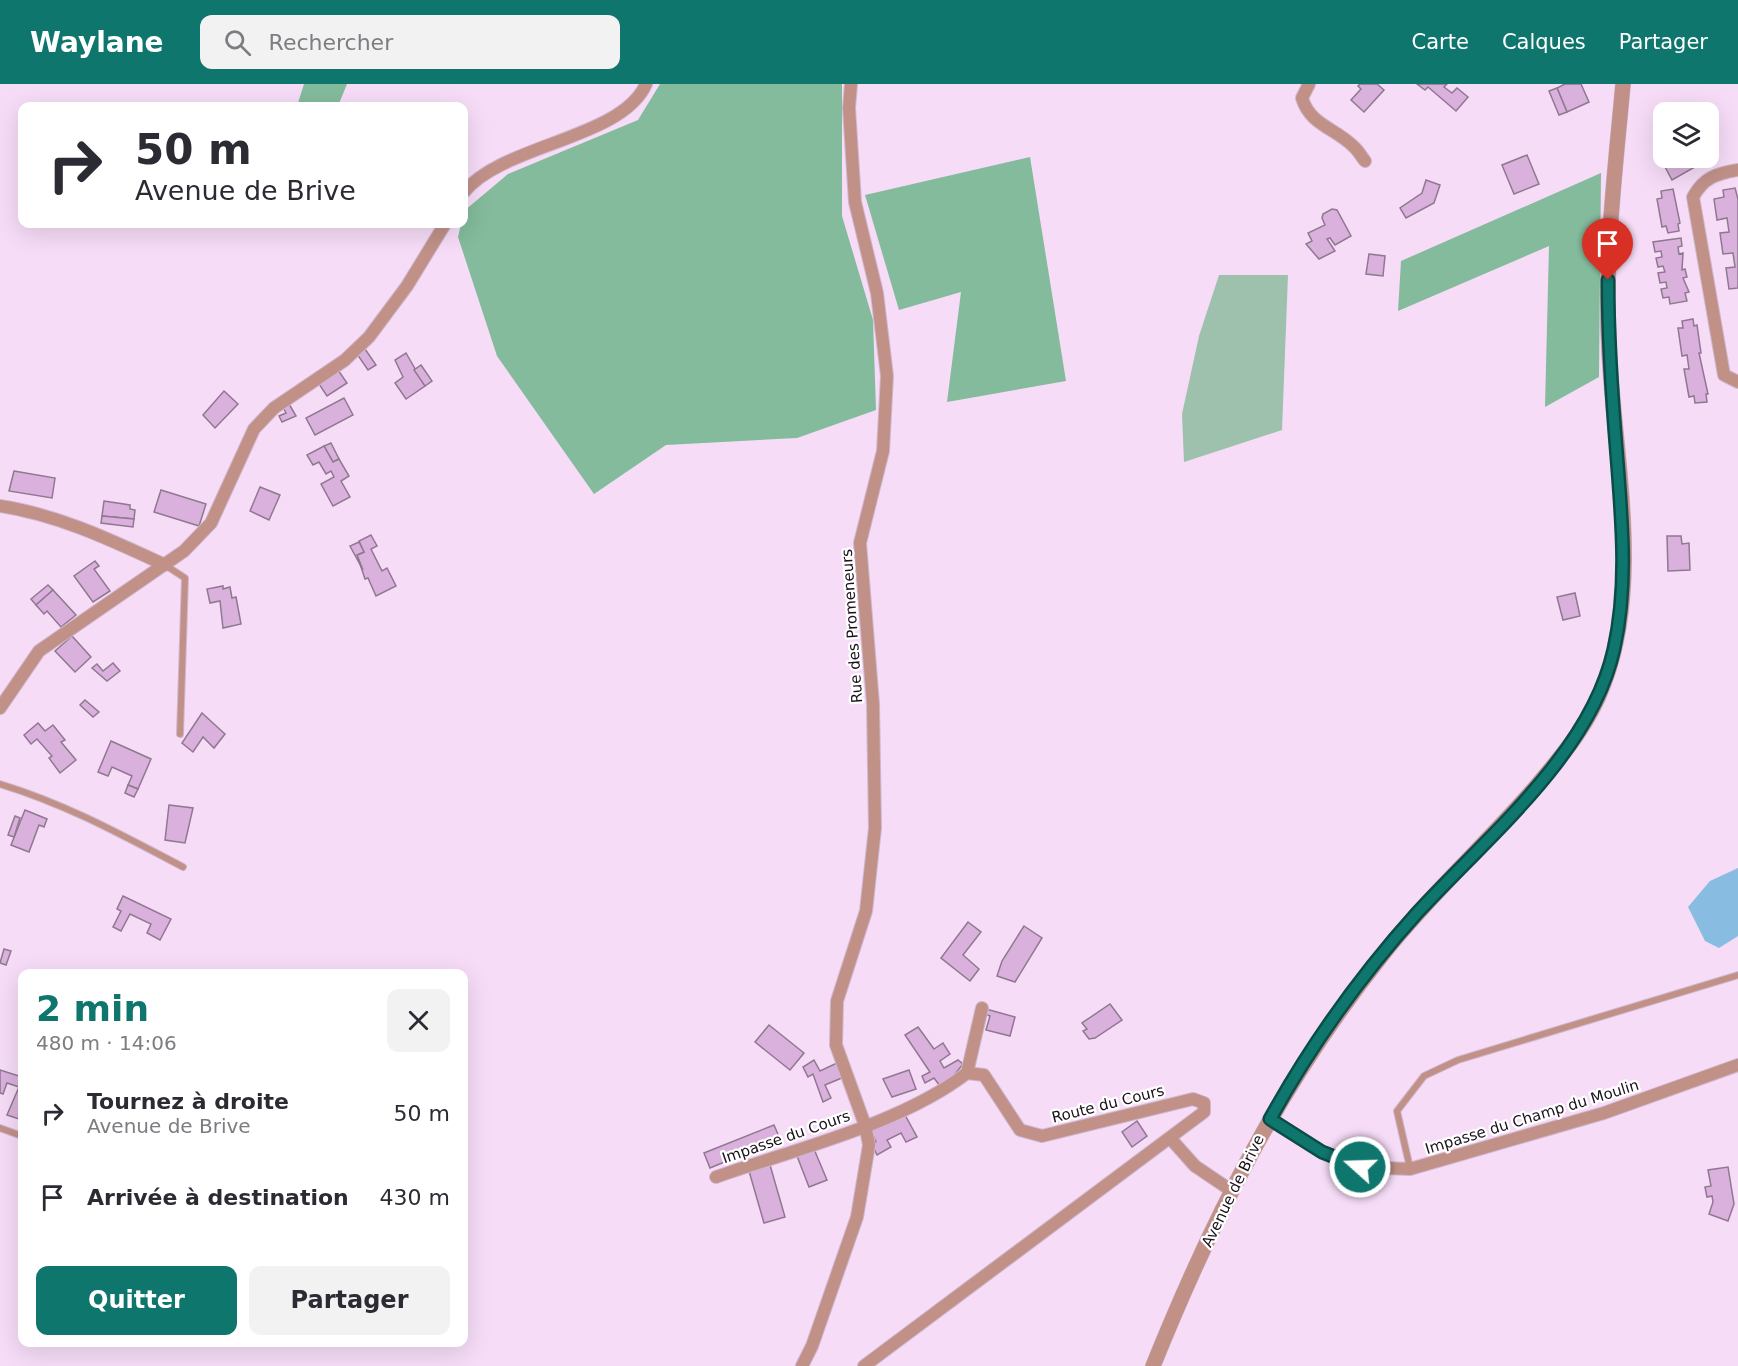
<!DOCTYPE html>
<html lang="fr">
<head>
<meta charset="utf-8">
<style>
  body { margin:0; font-family:"DejaVu Sans",sans-serif; background:#f2f2f3; color:#2b2b33; height:100vh; display:flex; flex-direction:column; font-size:22px; white-space:nowrap }
  * { box-sizing:border-box; margin:0 }
  p { font-size:20px; color:#7c7c81 }
  .icon { flex:none; width:33px; height:33px; fill:none; stroke:currentColor; stroke-width:2; stroke-linecap:round; stroke-linejoin:round }
  .map { position:relative; flex:1; overflow:hidden }
  .details { position:absolute; left:18px; top:885px; width:450px; height:378px; display:flex; flex-direction:column; background:#fff; border-radius:12px; box-shadow:0 6px 24px #0002 }
  .details>* { flex:none }
  .banner { position:absolute; left:18px; top:18px; width:450px; height:126px; border-radius:12px; box-shadow:0 6px 24px #0002; background:#fff; color:#2b2b33; overflow:hidden }
  .controls { position:absolute; left:1653px; top:18px; display:grid; gap:12px }
  .controls a { display:grid; place-items:center; width:66px; height:66px; border-radius:12px; background:#fff; box-shadow:0 6px 24px #0002; font-size:30px }
  .pin { position:absolute; display:grid; place-items:center; width:51px; height:51px; color:#fff; margin:-62px -26px; border-radius:50% 50% 50% 0; rotate:-45deg; box-shadow:0 0 6px #0007 }
  .pin .icon { rotate:45deg }
  .me { position:absolute; width:66px; margin:-33px; rotate:290deg; stroke-linejoin:round; filter:drop-shadow(0 0 4px #0008) }
  .turn { display:flex; align-items:center; gap:21px; height:126px; padding:0 18px; font-size:27px }
  .turn .icon { width:78px; height:78px; stroke-width:2.5 }
  .turn b { display:block; font-size:42px; line-height:51px }
  .round { display:grid; place-items:center; flex:none; width:63px; height:63px; border-radius:12px; background:#f2f2f3 }
  .summary { display:flex; align-items:center; justify-content:space-between; height:102px; padding:0 18px }
  h1 { font-size:36px; font-weight:800; line-height:45px; color:#0f766e }
  .button { display:flex; gap:12px; margin-top:auto; padding:12px 18px }
  .button a { flex:1; height:69px; border-radius:12px; background:#0f766e; color:#fff; font-size:24px; font-weight:800; line-height:69px; text-align:center }
  .button a+a { background:#f2f2f3; color:#2b2b33 }
  ul { padding:0; list-style:none }
  li { display:flex; align-items:center; gap:18px; height:84px; padding:0 18px }
  li div { flex:1 }
  li b { display:block; font-size:22px }
  li em { font-style:normal }
  header { display:flex; align-items:center; gap:36px; box-sizing:border-box; height:84px; padding:0 30px; background:#0f766e; color:#fff }
  header strong { font-size:28px }
  nav { display:flex; gap:33px; margin-inline-start:auto; font-size:21px }
  .search { width:420px; height:54px; background:#f2f2f3; display:flex; align-items:center; gap:15px; box-sizing:border-box; padding:0 21px; border-radius:12px; color:#7c7c81; font-size:22px }
  .map>svg:first-child { display:block }
</style>
</head>
<body>
<header>
<strong>Waylane</strong>
<div class="search"><svg class="icon" aria-label="search" viewBox="0 0 24 24"><circle cx="10" cy="10" r="6"/><path d="M15 15l6 6"/></svg>Rechercher</div>
<nav><a>Carte</a><a>Calques</a><a>Partager</a></nav>
</header>
<div class="map">
<svg width="1738" height="1282" viewBox="0 0 1738 1282">
  <rect width="100%" height="100%" fill="#f6dcf7"/>
  <path fill="#9dc1ac" d="M1219,191h69l-6,155 -98,32 -2,-48 17,-78z"/>
  <g fill="#83bb9c">
    <path d="M304,0h43l-9,22h-41z"/>
    <path d="M660,0h182v132l31,104 3,90 -79,28 -131,7 -72,49 -97,-138 -39,-119 3,-13h3v-13l44,-37 130,-54z"/>
    <path d="M1030,73l36,224 -119,21 14,-110 -62,18 -34,-115z"/>
    <path d="M1601,89l-2,204 -54,30 4,-161 -151,65 3,-50z"/>
  </g>
  <path fill="#88bce0" d="M1738,784v68l-19,12 -14,-7 -17,-34 22,-26z"/>
  <g fill="#dab1dd" stroke="#8f7890" stroke-width="1.5">
    <path d="M1360,0h17l7,6 -20,22 -13,-12 10,-11 -3,-3z"/>
    <path d="M1417,0h30l-3,3 8,6 5,-5 11,9 -12,14 -28,-24 -3,3z"/>
    <path d="M1565,0h16l8,18 -22,10 -10,-24z"/>
    <path d="M1557,4l10,24 -8,3 -10,-24z"/>
    <path d="M1527,71l12,29 -25,10 -12,-29z"/>
    <path d="M1708,73l1,2 -37,21 -9,-17 10,-5 5,2 5,-2z"/>
    <path d="M1426,96l14,5 -6,18 -28,15 -6,-10 22,-15z"/>
    <path d="M1735,104l3,11v89l-9,1 -3,-21 9,-1 -2,-14 -10,1 -3,-21 9,-1 -2,-14 -10,2 -3,-21 10,-2 -1,-7z"/>
    <path d="M1673,105l7,34 -2,1 1,7 -11,2 -2,-7 -4,1 -5,-28 5,-1 -1,-7z"/>
    <path d="M1332,125l5,1 14,26 -16,9 -5,-7 -3,1 8,12 -16,8 -13,-15 6,-3 -4,-8 17,-8 -3,-7 1,-4z"/>
    <path d="M1681,154l1,8 -4,1 1,7 4,-1 -1,17 3,-1 2,8 -4,1 6,14 -4,1 2,8 -17,3 -1,-7 -6,1 -2,-9 6,-1 -1,-6 -6,1 -2,-10 7,-1 -2,-6 -5,1 -2,-9 6,-1 -1,-6 -6,1 -2,-10z"/>
    <path d="M1369,170l16,2 -2,20 -17,-2z"/>
    <path d="M1693,235l1,7 3,-1 4,28h-2l9,41h-2l1,8 -12,1 -1,-7 -5,1 -5,-28h5l-2,-14 -5,1 -4,-28h5l-1,-7z"/>
    <path d="M365,265l11,16 -8,5 -11,-16z"/>
    <path d="M406,269l19,33 -19,13 -11,-16 8,-6 -8,-17z"/>
    <path d="M421,281l11,16 -7,5 -11,-16z"/>
    <path d="M338,286l9,13 -20,13 -8,-12z"/>
    <path d="M224,307l14,13 -23,24 -12,-13z"/>
    <path d="M344,314l9,17 -38,20 -9,-17z"/>
    <path d="M289,320l7,12 -14,6 -3,-6 7,-3 -3,-6z"/>
    <path d="M331,359l8,16 -6,3 -9,-16z"/>
    <path d="M324,362l9,16 6,-3 10,17 -8,5 9,16 -17,9 -12,-22 13,-7 -3,-6 -5,3 -7,-12 -6,3 -6,-10z"/>
    <path d="M14,387l41,7 -3,20 -43,-7z"/>
    <path d="M260,403l20,8 -11,25 -19,-9z"/>
    <path d="M161,406l45,14 -7,22 -45,-14z"/>
    <path d="M104,417l26,4v4l5,1 -1,9 -32,-3z"/>
    <path d="M102,432l32,3 -1,8 -32,-4z"/>
    <path d="M371,451l6,11 -6,3 11,22 5,-3 9,18 -20,10 -8,-18 -3,1 -8,-24 7,-3 -5,-11z"/>
    <path d="M1667,452h14l1,8 7,-1 1,27 -22,1z"/>
    <path d="M359,458l5,10 -7,3 6,15 -13,-24z"/>
    <path d="M95,477l4,5 -5,3 16,22 -17,11 -19,-26z"/>
    <path d="M48,501l5,5 -17,15 -5,-6z"/>
    <path d="M223,502v3l7,-2 2,11 4,-1 5,27 -18,4 -3,-27 -10,2 -3,-14z"/>
    <path d="M53,506l23,25 -15,12 -14,-16 -3,3 -8,-9z"/>
    <path d="M1575,509l5,23 -17,4 -6,-23z"/>
    <path d="M72,552l19,21 -16,15 -20,-21z"/>
    <path d="M113,579l7,8 -13,10 -15,-13 5,-4 6,7z"/>
    <path d="M85,616l14,12 -6,5 -13,-12z"/>
    <path d="M202,629l23,21 -11,14 -11,-11 -10,15 -11,-9z"/>
    <path d="M38,639l7,8 8,-6 12,15 -4,2 15,18 -16,13 -11,-15 3,-2 -15,-17 -6,5 -7,-9z"/>
    <path d="M111,657l40,18 -13,30 -10,-4 4,-9 -20,-9 -4,9 -10,-4z"/>
    <path d="M128,701l10,4 -4,8 -9,-4z"/>
    <path d="M169,721l24,3 -8,35 -20,-3z"/>
    <path d="M25,726l22,9 -3,8 -5,-2 -10,27 -18,-7z"/>
    <path d="M15,732l5,2 -6,19 -6,-2z"/>
    <path d="M123,812l48,23 -11,21 -13,-7 4,-9 -21,-10 -9,17 -8,-4 8,-16 -4,-2z"/>
    <path d="M968,838l13,10 -18,23 16,14 -9,12 -29,-23z"/>
    <path d="M1024,842l18,12 -27,44 -18,-6 5,-15z"/>
    <path d="M4,865l7,2 -5,14 -6,-2z"/>
    <path d="M1110,920l12,16 -27,18 -6,1 -6,-8 4,-2 -5,-6z"/>
    <path d="M986,925l29,8 -5,19 -24,-6 4,-14 -5,-2z"/>
    <path d="M769,941l35,28 -14,17 -35,-28z"/>
    <path d="M918,943l16,22 9,-6 7,11 -10,7 4,7 14,-8 5,4 -11,14 -12,8 -6,-8 -9,5 -3,-7 8,-4 -25,-37z"/>
    <path d="M814,976l6,11 17,-8 7,14 -19,8 6,13 -8,4 -10,-28 -5,3 -5,-10z"/>
    <path d="M0,986l22,7v43l-15,-5 12,-28 -12,-4 -4,11 -3,-1z"/>
    <path d="M909,986l7,19 -24,8 -9,-18z"/>
    <path d="M904,1029l13,24 -11,5 -5,-9 -14,7 4,7 -14,8 -5,-11 4,-2 -5,-11z"/>
    <path d="M1137,1037l10,15 -15,11 -10,-15z"/>
    <path d="M774,1041l6,14 -70,29 -6,-15z"/>
    <path d="M814,1065l13,31 -18,7 -12,-31z"/>
    <path d="M770,1081l15,52 -21,6 -15,-52z"/>
    <path d="M1728,1083l6,37 -6,17 -19,-7 4,-12 -1,-6 -5,1 -2,-10 6,-1 -3,-16z"/>
  </g>
  <g fill="none" stroke-linecap="round" stroke-linejoin="round">
    <g stroke="#ceb7cf" stroke-width="8">
      <g id="service">
        <path d="M165,481l20,13 -5,156"/>
        <path d="M0,700c66,20 122,51 183,83"/>
        <path d="M0,1044l22,8"/>
        <path d="M1410,1084l-13,-57 27,-35 34,-16 280,-85"/>
      </g>
    </g>
    <g stroke="#ceb7cf" stroke-width="14">
      <g id="minor">
        <path d="M1309,0l-7,14c8,27 33,30 51,48 5,4 8,10 12,15"/>
        <path d="M1738,86c-22,4 -34,7 -45,27l31,178 14,7"/>
        <path d="M464,108c39,-48 158,-53 182,-108"/>
        <path d="M0,422c59,9 111,34 165,59"/>
        <path d="M0,624l39,-57 145,-100 27,-28 43,-94 20,-21 71,-48 24,-23 38,-51 38,-62"/>
        <path d="M967,989l15,-65"/>
        <path d="M1270,1035l52,33 39,15 49,2 194,-56 134,-48"/>
        <path d="M1170,1054l25,28 37,25"/>
        <path d="M716,1093c79,-28 185,-53 251,-104l17,2 36,55 22,6 151,-37 11,4v9l-340,254"/>
        <path d="M802,1282l10,-20 45,-129 12,-72 -4,-20 -29,-80 1,-44 29,-90 9,-83 -2,-124 -13,-161 23,-92 4,-75 -10,-83 -22,-91 -6,-94 2,-24"/>
      </g>
    </g>
    <g stroke="#ceb7cf" stroke-width="16">
      <path id="tertiary" d="M1153,1282c61,-151 128,-284 230,-412 46,-58 101,-108 150,-164 28,-33 56,-65 71,-107 39,-102 10,-227 5,-334 -5,-89 6,-177 14,-265"/>
    </g>
    <use href="#service" stroke="#c19188" stroke-width="6"/>
    <use href="#minor" stroke="#c19188" stroke-width="12"/>
    <use href="#tertiary" stroke="#c19188" stroke-width="15"/>
  </g>
  <g fill="none" stroke-linecap="round" stroke-linejoin="round">
    <g stroke="#0a4d48" stroke-width="15">
      <path id="route" d="M1360,1083l-38,-15 -52,-33c41,-74 91,-144 148,-207 70,-76 173,-159 196,-263 14,-63 8,-127 3,-191 -5,-60 -9,-119 -9,-178"/>
    </g>
    <use href="#route" stroke="#0f766e" stroke-width="10"/>
  </g>
  <g text-anchor="middle" stroke-width="4.5" stroke-linejoin="round" paint-order="stroke">
    <g font-size="15" fill="#1a111b" stroke="#fff">
      <text transform="translate(852 542) rotate(-94)" y="5">Rue des Promeneurs</text>
      <text transform="translate(1108 1020) rotate(-14)" y="5">Route du Cours</text>
      <text transform="translate(1532 1033) rotate(-17)" y="5">Impasse du Champ du Moulin</text>
      <text transform="translate(786 1053) rotate(-19)" y="5">Impasse du Cours</text>
      <text transform="translate(1233 1107) rotate(-64)" y="5">Avenue de Brive</text>
    </g>
  </g>
</svg>
<div class="controls">
<a><svg class="icon" aria-label="layers" viewBox="0 0 24 24"><path d="M12 4l9 5-9 5-9-5zM3 14l9 5 9-5"/></svg></a>
</div>
<div class="pin" style="left:1608px;top:196px;background:#d93025"><svg class="icon" aria-label="arrive" viewBox="0 0 24 24"><path d="M6 21V4h12l-3 4 3 4H6"/></svg></div>
<svg class="me" style="left:1360px;top:1083px" viewBox="-20 -20 40 40"><circle r="17" fill="#0f766e" stroke="#fff" stroke-width="3"/><path d="M0-11L8 9 0 5-8 9z" fill="#fff"/></svg>
<div class="banner">
<div class="turn"><svg class="icon" aria-label="right" viewBox="0 0 24 24"><path d="M7 20v-9h11M14 6l5 5-5 5"/></svg><div><b>50 m</b>Avenue de Brive</div></div>
</div>
<section class="details">
<div class="summary"><div><h1>2 min</h1><p>480 m · 14:06</p></div><a class="round"><svg class="icon" aria-label="close" viewBox="0 0 24 24"><path d="M6 6l12 12M18 6L6 18"/></svg></a></div>
<ul>
<li><svg class="icon" aria-label="right" viewBox="0 0 24 24"><path d="M7 20v-9h11M14 6l5 5-5 5"/></svg><div><b>Tournez à droite</b><p>Avenue de Brive</p></div><em>50 m</em></li>
<li><svg class="icon" aria-label="arrive" viewBox="0 0 24 24"><path d="M6 21V4h12l-3 4 3 4H6"/></svg><div><b>Arrivée à destination</b></div><em>430 m</em></li>
</ul>
<div class="button"><a>Quitter</a><a>Partager</a></div>
</section>
</div>
</body>
</html>
